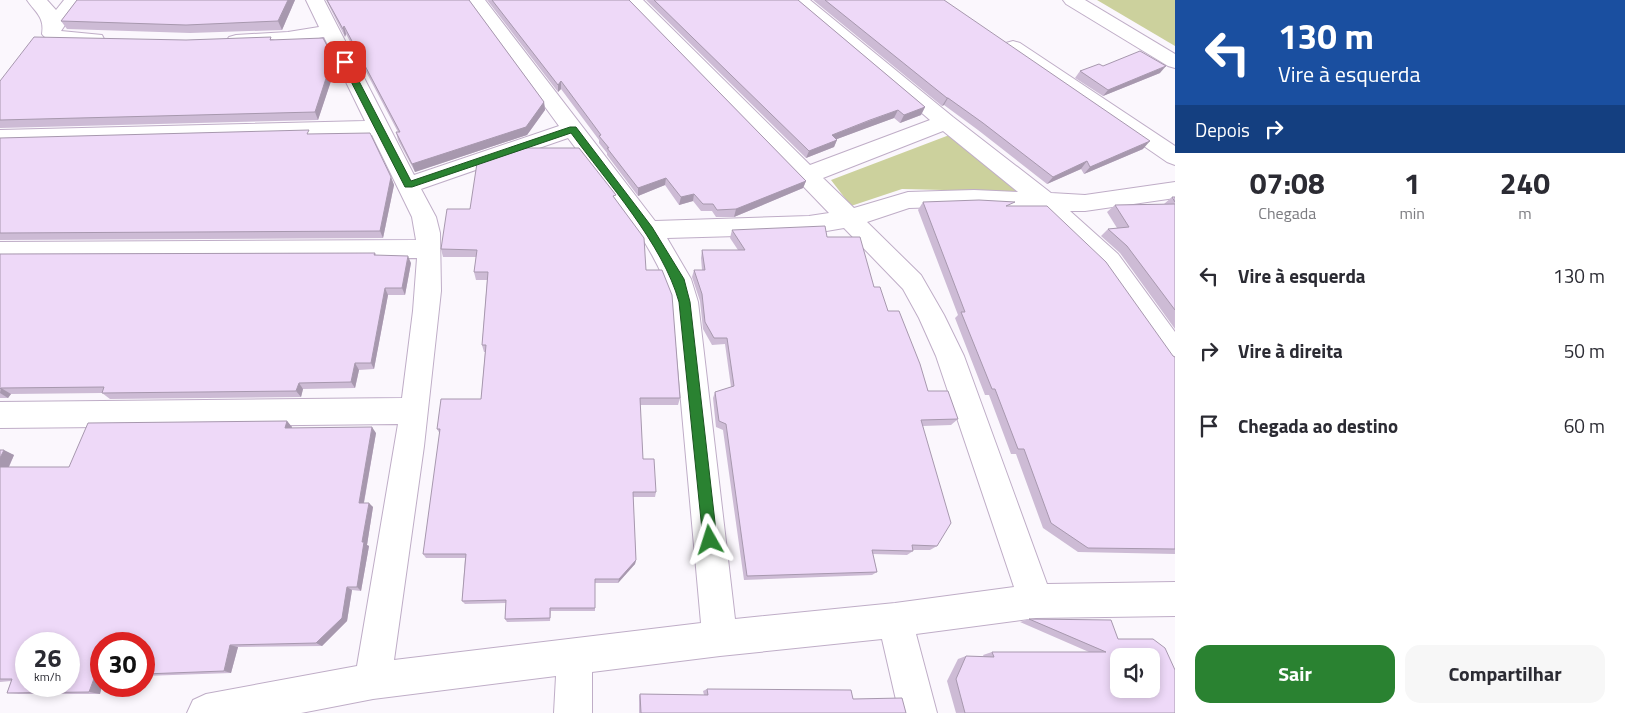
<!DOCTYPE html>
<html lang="pt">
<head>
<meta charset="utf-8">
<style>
  body { margin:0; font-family:"Titillium Web",sans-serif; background:#f7f7f7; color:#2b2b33; height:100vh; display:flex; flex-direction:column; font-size:19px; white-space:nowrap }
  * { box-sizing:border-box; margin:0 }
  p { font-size:16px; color:#7c7c81 }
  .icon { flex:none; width:28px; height:28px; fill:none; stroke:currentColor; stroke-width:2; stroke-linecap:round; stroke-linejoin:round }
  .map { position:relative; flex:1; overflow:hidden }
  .side { display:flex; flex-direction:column; background:#fff; width:450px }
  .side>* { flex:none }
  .guide { background:#1a4fa0; color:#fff; overflow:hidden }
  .tools { position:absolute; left:1110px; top:648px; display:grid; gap:10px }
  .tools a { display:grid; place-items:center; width:50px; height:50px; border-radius:10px; background:#fff; box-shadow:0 2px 8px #0003; font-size:25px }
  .speed { position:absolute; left:15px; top:632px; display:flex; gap:10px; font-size:25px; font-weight:700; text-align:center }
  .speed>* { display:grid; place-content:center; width:65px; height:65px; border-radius:50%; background:#fff; box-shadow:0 2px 8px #0003; line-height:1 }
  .speed small { font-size:12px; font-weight:400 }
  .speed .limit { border:8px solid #d22; background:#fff; color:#111 }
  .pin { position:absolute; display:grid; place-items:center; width:42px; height:42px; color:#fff; margin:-21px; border-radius:10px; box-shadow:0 2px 8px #0006 }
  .me { position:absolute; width:55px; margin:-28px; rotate:354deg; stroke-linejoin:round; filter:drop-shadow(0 0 4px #0008) }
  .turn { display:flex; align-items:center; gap:18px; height:105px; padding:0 20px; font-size:22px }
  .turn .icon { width:65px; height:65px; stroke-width:2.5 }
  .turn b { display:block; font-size:35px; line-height:42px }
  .then { display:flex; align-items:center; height:48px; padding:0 20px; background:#0003; gap:10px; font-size:19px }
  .eta { display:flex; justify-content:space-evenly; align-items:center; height:85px; text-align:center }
  .eta b { font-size:30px; font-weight:700; line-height:35px }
  .cta { display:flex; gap:10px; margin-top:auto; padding:10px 20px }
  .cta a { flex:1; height:58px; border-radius:15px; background:#2a8231; color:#fff; font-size:20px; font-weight:700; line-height:58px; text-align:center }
  .cta a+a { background:#f7f7f7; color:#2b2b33 }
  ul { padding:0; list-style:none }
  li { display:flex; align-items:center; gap:15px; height:75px; padding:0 20px }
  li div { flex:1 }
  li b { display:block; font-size:19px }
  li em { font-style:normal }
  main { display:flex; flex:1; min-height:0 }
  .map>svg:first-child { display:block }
</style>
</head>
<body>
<main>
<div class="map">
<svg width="1175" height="713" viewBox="0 0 1175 713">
  <rect width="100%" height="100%" fill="#fbf7fd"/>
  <g fill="#ccd19d">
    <path d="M1097,0h78v46z"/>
    <path d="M952,134l73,58 -123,-3 -51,17 -20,-26z"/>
  </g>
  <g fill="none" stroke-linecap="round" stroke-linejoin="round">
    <g stroke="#bfadc7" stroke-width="2">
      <g id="minor">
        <path d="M27,0h20l9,10 8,-10h18l-21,31 41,4 2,4 -2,4c-14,3 -52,3 -60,-9 3,-17 -7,-22 -15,-34z"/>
        <path d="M306,0h18l90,175 145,-49 -92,-126h18l170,221 154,-5 20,-3 -205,-213h19l167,165 120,-45 -140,-120h20l143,117 98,76 34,2 90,-13v16l-90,13h-15l48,43 57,78v33l-10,-4 -65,-93 -61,-59 -65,-3 -65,2 -42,14 54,53 23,40 20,41 83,228 128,-2v34l-139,2 -120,16 21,79h-38l-17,-74 -162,17 -128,16v41h-38l2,-37 -183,23 -72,14h-114l6,-13 13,-6 151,-28 41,-242 -398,4v-26l402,-4 11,-87 4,-53 -417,2v-18l416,-2 -4,-23 -40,-82 -372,9v-14l365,-9 -41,-84 -36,7 -52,3 -7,-2 -3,-4 3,-4 7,-2 52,-3 31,-5zM943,131l75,61 -44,-2 -66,2 -54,16 -31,-30zM568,138c37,50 87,104 104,164l29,321 -307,37 30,-214 17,-155 -1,-58 -4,-16 -15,-28zM844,228l59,61 16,29 17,38 78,231 -119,16 -160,16 -37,-317 -7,-23 -24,-41 142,-4z"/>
        <path d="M1063,0h22l90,54v14l-7,-2 -102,-62z"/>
        <path d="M1013,41l7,2 155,103v19l-8,-3 -161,-111 -3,-4 3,-4z"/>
      </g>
    </g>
    <use href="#minor" fill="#fff" fill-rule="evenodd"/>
  </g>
  <g fill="#cdbbd5">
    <path d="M77,0h218l-13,30 -92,3 -123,-4 -6,-8z"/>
    <path d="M326,0h143l75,102 1,8 -18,25 -112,37 -17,-32 -2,-8h2l-52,-98 -1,3z"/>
    <path d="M487,0h142l177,181 -3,7 -69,29h-18l-4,-6h-11l-8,-10 -14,4 -14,-20 -27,11 -31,-41v-2l-8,-10v-3l-38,-51 -3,3z"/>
    <path d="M646,0h152l127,107 -4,8 -21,8 -6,-5 -28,10 -29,11 -3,8 -28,11z"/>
    <path d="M813,0h131l199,149 -59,25 -3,-5 -34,15 -69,-54 -34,-25 -2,1z"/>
    <path d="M272,39l61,18 3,9 -18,54 -318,8v-47l186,-41z"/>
    <path d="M1103,66l57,7 -57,23 -28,-18 5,-7z"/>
    <path d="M310,134l81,43 3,8 -11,53 -383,2v-102z"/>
    <path d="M1172,197h3v132l-55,-76 -19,-17 7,-7 9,-1 -10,-16 8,-7 49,-1z"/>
    <path d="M616,201l30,69 34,128 -2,7h-38l3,54 13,33 -1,5h-22l3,63 -1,4 -17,19h-23v28h-44l-1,10 -43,1 -2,-3 1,-16 -41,1 -3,-3 3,-43h-39l-3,-4 17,-120 -3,-5 44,-30 4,-47h-1l-2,-7 5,-65h-11l-2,-8 2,-15h-33l-2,-8 29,-40z"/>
    <path d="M923,202l89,4 161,150 2,1v197l-97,-2 -35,-24 -27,-74h-5l-22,-59h-4l-30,-77 3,-3 -40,-105z"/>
    <path d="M732,230l95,7 47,50 14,24 40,80 30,28 -7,6 -28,1 14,120 -7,4h-17v1l-6,4 -34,-1 4,18 -5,3 -128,5 -21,-150 -7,-3 -3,-29 2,-6 16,-5 -6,-43 -13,1 -9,-16 -3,-28 -8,-24 2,-7h8l-1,-12 1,-8h36l-8,-12z"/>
    <path d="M375,253l1,2 35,8 -6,32h-17l-14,74 -15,1 -4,18 -52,1 -2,8 -191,2 -8,-6 -91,1 -3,4h-8v-144z"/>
    <path d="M287,421l5,6v1l84,5 -12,70 9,4 -6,38 2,1 -8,45 -9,-1 -5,31 -25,25 -84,1 -7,26 -87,3v-32h-43v42l-1,8h-81l-12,-1 4,-12 -11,1v-232l14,5 -5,12h60z"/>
    <path d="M1029,619l89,20 57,74h-219l-9,-32 11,-22 8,-3 18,1 -1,-2 9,-3h97l-69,-30z"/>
    <path d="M707,689l146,10 53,14h-267v-17l1,-2 64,1 -1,-4z"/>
  </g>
  <g fill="#a798ae">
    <path d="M288,0h7l-13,30 -4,-9z"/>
    <path d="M344,26l2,8 -1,3 -2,-8z"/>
    <path d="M333,57l3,9 -18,54 -3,-8z"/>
    <path d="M1166,66l-6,7 -57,23 5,-6z"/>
    <path d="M561,81v8l-3,3v-7z"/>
    <path d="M947,98h1l-4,7 -2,1z"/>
    <path d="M544,102l1,8 -18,25 -112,37 -3,-8z"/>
    <path d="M925,107l-4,8 -21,8 4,-8z"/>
    <path d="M898,110l-4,8 -65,24 3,-7z"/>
    <path d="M837,140l-3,7 -28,11 3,-7z"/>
    <path d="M1150,141l-7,8 -59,25 6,-7z"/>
    <path d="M1087,161l-6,8 -34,15 6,-7z"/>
    <path d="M391,177l3,8 -11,53 -3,-7z"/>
    <path d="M666,178l-1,7 -27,11v-8z"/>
    <path d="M806,181l-3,7 -69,29 2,-8z"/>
    <path d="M694,194l-1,7 -14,4 2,-8z"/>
    <path d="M408,256l3,7 -6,32 -3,-7z"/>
    <path d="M385,288l3,7 -14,74 -3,-6z"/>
    <path d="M355,363l4,7 -4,18 -4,-6z"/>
    <path d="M299,383l4,6 -2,8 -5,-6z"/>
    <path d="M1,388l10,6 -3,4 -8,-5z"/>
    <path d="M287,421l5,6 -2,7 -5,-6z"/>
    <path d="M372,427l4,6 -13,74 -4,-4z"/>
    <path d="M4,450l10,5 -8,18 -6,-3v-12z"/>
    <path d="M369,503l4,4 -6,38 2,1 -8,45 -4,-4 5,-45z"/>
    <path d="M636,560l-1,4 -17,19 1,-4z"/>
    <path d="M347,587l5,3 -5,31 -25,25 -6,-3z"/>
    <path d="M230,645l8,2 -7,26 -7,-2z"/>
    <path d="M95,676l6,1v9h1l-2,8 -11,-2z"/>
  </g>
  <g fill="#eed9f8" stroke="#a798ae" fill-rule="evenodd">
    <path d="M77,0h211l-10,21 -92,4 -125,-4z"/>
    <path d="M327,0h142l75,102 -18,25 -114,37 -16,-32h4l-56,-106 -1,3z"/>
    <path d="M492,0h137l177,181 -70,28 -19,1 -4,-6h-10l-9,-10 -13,3 -15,-19 -28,10 -31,-40h2l-10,-12 2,-1 -40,-54 -3,4z"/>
    <path d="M654,0h144l127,107 -21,8 -6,-5 -28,10 -38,15 5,5 -28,11z"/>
    <path d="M825,0h119l206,141 -60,26 -3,-6 -34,16 -70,-54 -35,-25h-1z"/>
    <path d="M34,37l152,3 85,-3 -1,3 53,-2 10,19 -18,55 -315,8v-39z"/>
    <path d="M1140,51l26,15 -58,24 -28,-19 19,-7 4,2z"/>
    <path d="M309,130l-2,4 63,-1 21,44 -11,54 -380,2v-95z"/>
    <path d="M518,148h61l37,47 -3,1 31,42 2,32h16l10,25 8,103h-40l3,61h11l2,33h-23l3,68 -17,19h-24v29h-45v10l-45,1 1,-19 -44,1 4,-47h-43l17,-125h-3l4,-30h40l5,-54h-4l6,-73h-14l3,-22 -36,-1 6,-40h23l7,-46z"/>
    <path d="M1172,197h3v5z"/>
    <path d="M979,200l36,2 -9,4h41l59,56 67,94 2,1v192l-87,-1 -37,-25 -27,-74h-6l-23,-60h-3l-31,-77h4l-42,-110z"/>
    <path d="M1175,204v106l-48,-64 -19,-17 21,-2 -14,-22z"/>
    <path d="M825,226l2,11h33l14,50h6l8,24h11l21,53 8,27h20l10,28 -37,1 30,103 -14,23 -25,-1 1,6 -41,-1 5,22 -130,4 -21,-152 -7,-3 -4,-29 19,-6 -7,-48h-13l-9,-16 -3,-28 -8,-24h11l-3,-20h43l-13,-20z"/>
    <path d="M375,253l-1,2 34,1 -6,32h-17l-14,75h-16l-4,19 -52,1 -3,8 -194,2 2,-6 -103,1 -1,1v-135z"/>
    <path d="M287,421l-2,7 87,-1 -13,76h10l-7,39h2l-7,45h-10l-5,31 -26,25 -86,2 -6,26 -80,3v-30h-43v32h-6l-6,16 -82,1 5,-14h-12v-212h69l19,-44zM26,644h43v42h-43z"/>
    <path d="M0,450h4l-4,8z"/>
    <path d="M1029,619l82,1 7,19h35l12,9 10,22v43h-210l-9,-34 10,-23 28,1 -2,-5h114zM1119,656h32v33h-32z"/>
    <path d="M707,689l144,1 2,9 49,-1 4,15h-265l-1,-19 68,1z"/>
  </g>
  <path fill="#2a8231" stroke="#1b5420" d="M342,60l7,2 62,119 159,-54h6l76,100 32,52 6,23 27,238 -2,5 -5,2 -5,-2 -2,-5 -24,-238c-16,-58 -72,-120 -108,-169l-159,54h-7l-64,-125z"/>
</svg>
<div class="tools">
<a><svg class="icon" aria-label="sound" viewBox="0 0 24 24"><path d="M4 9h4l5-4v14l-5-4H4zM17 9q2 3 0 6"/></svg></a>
</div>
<div class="speed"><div>26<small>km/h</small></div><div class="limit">30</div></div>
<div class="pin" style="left:345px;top:62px;background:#d93025"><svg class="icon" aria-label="arrive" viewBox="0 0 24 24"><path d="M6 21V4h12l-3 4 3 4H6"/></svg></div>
<svg class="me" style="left:710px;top:540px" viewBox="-20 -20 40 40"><path d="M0-17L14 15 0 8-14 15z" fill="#2a8231" stroke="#fff" stroke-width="4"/></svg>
</div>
<section class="side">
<div class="guide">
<div class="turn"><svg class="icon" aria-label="left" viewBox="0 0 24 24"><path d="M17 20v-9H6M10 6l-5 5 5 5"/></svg><div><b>130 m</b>Vire à esquerda</div></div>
<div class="then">Depois<svg class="icon" aria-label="right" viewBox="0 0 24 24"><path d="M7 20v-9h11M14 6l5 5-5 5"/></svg></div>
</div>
<div class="eta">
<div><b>07:08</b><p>Chegada</p></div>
<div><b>1</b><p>min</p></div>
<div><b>240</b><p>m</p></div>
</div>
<ul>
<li><svg class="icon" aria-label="left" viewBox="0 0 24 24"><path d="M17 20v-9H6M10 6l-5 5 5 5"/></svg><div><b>Vire à esquerda</b></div><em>130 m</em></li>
<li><svg class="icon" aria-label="right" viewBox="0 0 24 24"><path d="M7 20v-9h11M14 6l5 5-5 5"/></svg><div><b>Vire à direita</b></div><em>50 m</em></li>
<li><svg class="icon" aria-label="arrive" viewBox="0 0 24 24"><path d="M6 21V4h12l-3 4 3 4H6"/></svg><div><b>Chegada ao destino</b></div><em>60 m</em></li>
</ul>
<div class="cta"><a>Sair</a><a>Compartilhar</a></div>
</section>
</main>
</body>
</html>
